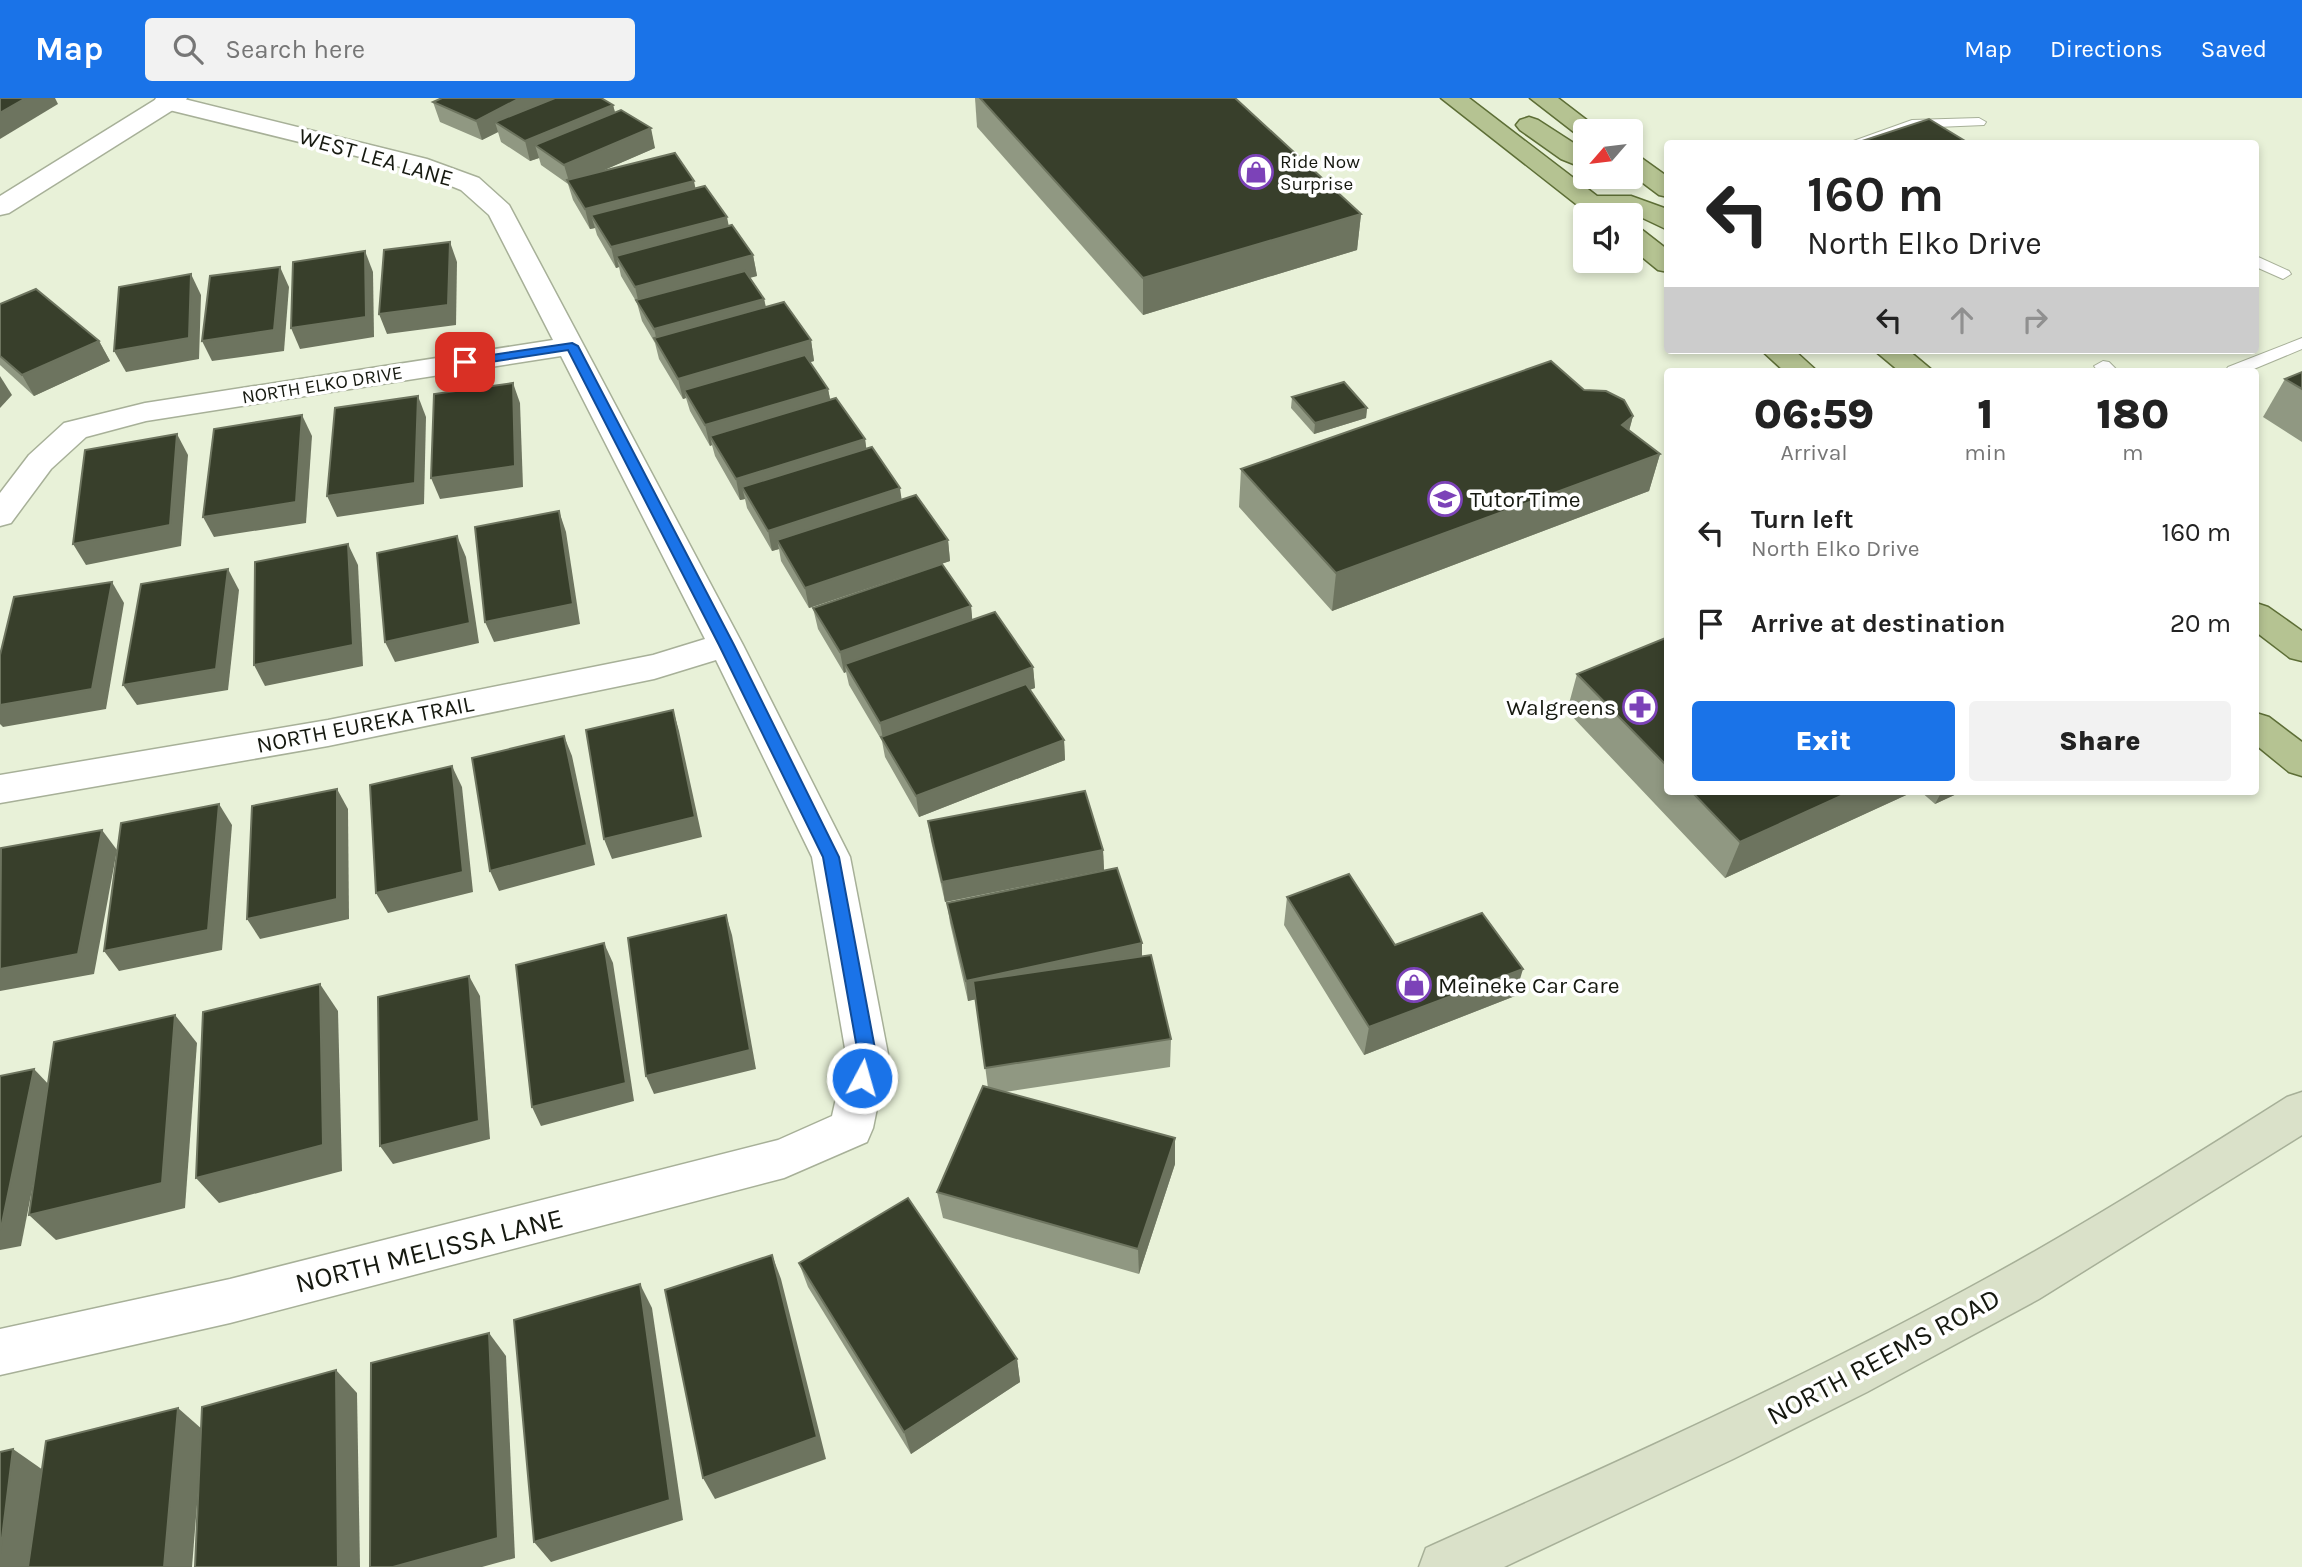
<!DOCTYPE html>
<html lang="en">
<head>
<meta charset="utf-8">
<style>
  body { margin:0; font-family:Karla,sans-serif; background:#f2f2f2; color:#222; height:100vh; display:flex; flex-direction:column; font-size:26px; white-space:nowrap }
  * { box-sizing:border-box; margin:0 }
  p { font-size:23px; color:#767676 }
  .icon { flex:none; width:38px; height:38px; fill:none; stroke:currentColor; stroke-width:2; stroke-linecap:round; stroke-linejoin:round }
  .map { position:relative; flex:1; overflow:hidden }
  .sheet { position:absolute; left:1664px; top:270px; width:595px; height:427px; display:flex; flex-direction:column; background:#fff; border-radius:7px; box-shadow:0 4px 10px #0003 }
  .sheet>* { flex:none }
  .guide { position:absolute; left:1664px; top:42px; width:595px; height:214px; border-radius:7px; box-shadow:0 4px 10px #0003; background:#fff; color:#222; overflow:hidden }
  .needle { width:46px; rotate:242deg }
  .fabs { position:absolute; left:1573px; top:21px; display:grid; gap:14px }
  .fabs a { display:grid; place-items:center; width:70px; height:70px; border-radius:7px; background:#fff; box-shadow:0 4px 10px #0003; font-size:35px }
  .pin { position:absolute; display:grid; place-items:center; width:60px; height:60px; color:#fff; margin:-30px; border-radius:14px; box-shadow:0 4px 10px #0006 }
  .me { position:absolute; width:77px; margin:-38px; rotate:6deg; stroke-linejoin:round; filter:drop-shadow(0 0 5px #0008) }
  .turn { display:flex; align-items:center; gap:24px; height:147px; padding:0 28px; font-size:32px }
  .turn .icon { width:91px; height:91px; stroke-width:2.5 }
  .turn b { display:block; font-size:49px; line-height:60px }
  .lanes { display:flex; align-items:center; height:66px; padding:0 28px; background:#0003; justify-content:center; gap:35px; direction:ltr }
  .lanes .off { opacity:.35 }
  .eta { display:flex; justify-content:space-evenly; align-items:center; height:119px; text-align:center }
  .eta b { font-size:42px; font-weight:800; line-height:49px }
  .cta { display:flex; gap:14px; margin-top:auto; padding:14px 28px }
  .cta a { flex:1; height:80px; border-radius:7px; background:#1a73e8; color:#fff; font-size:28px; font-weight:800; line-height:80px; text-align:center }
  .cta a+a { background:#f2f2f2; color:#222 }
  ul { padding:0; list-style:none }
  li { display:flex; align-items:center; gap:21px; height:91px; padding:0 28px }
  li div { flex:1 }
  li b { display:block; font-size:26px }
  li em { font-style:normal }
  header { display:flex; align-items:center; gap:42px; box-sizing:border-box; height:98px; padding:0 35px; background:#1a73e8; color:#fff }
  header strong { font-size:33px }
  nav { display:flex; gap:38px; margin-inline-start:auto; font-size:24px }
  .search { width:490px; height:63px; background:#f2f2f2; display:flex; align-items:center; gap:18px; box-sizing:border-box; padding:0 24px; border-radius:7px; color:#767676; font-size:26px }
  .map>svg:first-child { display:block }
</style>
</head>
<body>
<header>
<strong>Map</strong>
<div class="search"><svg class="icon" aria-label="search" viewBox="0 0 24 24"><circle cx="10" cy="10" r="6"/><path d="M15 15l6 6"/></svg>Search here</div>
<nav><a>Map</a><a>Directions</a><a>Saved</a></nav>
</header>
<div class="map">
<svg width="2302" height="1469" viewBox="0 0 2302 1469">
  <rect width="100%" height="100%" fill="#e8f1d8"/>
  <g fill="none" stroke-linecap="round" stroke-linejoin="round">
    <g stroke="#a7b098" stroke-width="2">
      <g id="service">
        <path d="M1979,20l7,4 -2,3 -71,3 -45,16h-23l67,-24z"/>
        <path d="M2256,158l33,15 2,3 -8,5 -27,-12z"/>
        <path d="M2302,240v11l-53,22h-24l3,-4z"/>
        <path d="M2103,263l6,1 9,9h-20l-4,-5z"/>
      </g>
    </g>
    <g stroke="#a7b098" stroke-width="3">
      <path id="minor" d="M156,0h24l247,61 52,19 30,27 234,440 107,212 38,197 -15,74 -6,14 -83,36 -554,145 -230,52v-46l230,-50 548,-139 54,-24 14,-62 -34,-197 -96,-197 -62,19 -326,67 -328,57v-28l328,-55 325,-65 52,-16 -144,-283 -415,65 -60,16 -35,32 -40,54 -11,3v-33l29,-38 35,-32 81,-20 408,-63 -64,-125 -28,-25 -52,-21 -252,-62 -3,-5z"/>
    </g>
    <g stroke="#a7b098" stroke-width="3">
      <path id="tertiary" d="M158,0h29l-3,5 -175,110 -9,2v-19z"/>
    </g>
    <g stroke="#a7b098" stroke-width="3">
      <path id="secondary" d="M2302,994v43l-263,164 -172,93 -134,67 -229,108h-85l7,-19c182,-82 364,-163 539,-258 110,-59 216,-126 322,-193z"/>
    </g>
    <g stroke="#5d6e36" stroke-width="3">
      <g id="primary">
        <path d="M1441,0h28l128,98h34l36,13 1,21 -38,-18 -14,-1 3,4h-29z"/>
        <path d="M1530,0h28l43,33h-15v7l-7,-2z"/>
        <path d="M1529,19l9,3 48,31v18l-25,-10 -41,-29 -4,-5 4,-5z"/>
        <path d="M1631,56l9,3 28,20v20l-9,-2 -28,-21z"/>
        <path d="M1631,129l10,2 27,21v22l-10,-2 -27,-22z"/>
        <path d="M1761,252h33l23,21h-33z"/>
        <path d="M1874,252h34l25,21h-34z"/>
        <path d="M2256,505l12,4 34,24v30l-12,-3 -34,-26z"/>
        <path d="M2256,615l13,4 33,25v34l-13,-4 -33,-27z"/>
      </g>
    </g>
    <use href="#service" fill="#fff" fill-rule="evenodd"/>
    <use href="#minor" fill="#fff" fill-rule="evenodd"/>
    <use href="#tertiary" fill="#fff" fill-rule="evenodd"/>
    <use href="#secondary" fill="#dae1c9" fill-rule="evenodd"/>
    <use href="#primary" fill="#b5c392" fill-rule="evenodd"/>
  </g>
  <g fill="#909882">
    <path d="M975,0h260l126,116 -4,36 -214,65 -166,-188z"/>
    <path d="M433,4l180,3 2,7 40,36 -56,24 96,16 58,67 4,21 -7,1 14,22 2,8 45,33 3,21 -4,1 18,27 2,10 35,40 1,10 35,50 47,41 2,21 -141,47 -28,-47 -2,-12 -7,2 -25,-43 -2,-9 -5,1 -25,-44 -3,-11 -2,1 -20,-35 -4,-13 -3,1 -24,-40 -4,-16 -13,-22 -5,-18 -16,-27 -2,-9 -3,1 -19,-33 -2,-7 -5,1 -17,-29 -5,-16 -27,-19 -2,-7 -9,3 -29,-19 -3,-10 -16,8 -42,-18z"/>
    <path d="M0,206l99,37 11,20 -76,35 -34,-31z"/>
    <path d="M2302,274v70l-39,-25 22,-38z"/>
    <path d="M1584,292l49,26 -4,14 31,24 -11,37 -317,120 -93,-104 2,-38z"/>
    <path d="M1292,299l75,11 -1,10 -52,16 -23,-26z"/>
    <path d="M971,508l1,13 61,48 2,21 -5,1 34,51 1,20 -146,57 -34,-60 -3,-16 -33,-56 -3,-13 -2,1 -26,-44 -5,-21z"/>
    <path d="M1668,539v154h247l-190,87 -158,-167 10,-37z"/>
    <path d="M1920,693h43l-28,13z"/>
    <path d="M928,723l175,29 1,20 -159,32 -14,-61z"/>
    <path d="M1287,799l108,48 120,51 -151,59 -80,-130z"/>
    <path d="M947,805l195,53 29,83 -1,28 -165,25 170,46v26l-36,110 -196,-56 -6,-26 51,-104 -12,-89 -8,2 -18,-78z"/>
    <path d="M799,1165l218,96 3,23 -109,72 -103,-167z"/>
  </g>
  <g fill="#6d745f">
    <path d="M26,0h29l3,6 -58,35v-26z"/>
    <path d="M520,0h41l-66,24 3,10 -16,8 -6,-19z"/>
    <path d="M613,7l5,20 -83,20 4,13 -9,3 -5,-20z"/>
    <path d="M651,30l4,20 -85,37 -6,-20z"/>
    <path d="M694,83l4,20 -107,14 4,13 -5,1 -5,-20z"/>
    <path d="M1361,116l-4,36 -214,65v-37z"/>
    <path d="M727,119l4,20 -115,19 3,11 -3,1 -5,-21z"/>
    <path d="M450,144l7,20 -1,63 -69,9 -8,-20z"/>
    <path d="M365,153l8,21 1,65 -74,12 -9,-21z"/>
    <path d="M753,157l4,21 -117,32 -5,-21z"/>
    <path d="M280,169l9,20 -5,64 -72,10 -10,-20z"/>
    <path d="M191,176l10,21 -2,64 -73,13 -12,-21z"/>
    <path d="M764,201l4,20 -110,26 -4,-16z"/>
    <path d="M811,242l3,21 -125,37 -5,-8 2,8 -3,1 -5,-20z"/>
    <path d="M99,243l11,20 -76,35 -12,-21z"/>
    <path d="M0,278l12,19 -12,13z"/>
    <path d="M513,285l7,20 3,84 -83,12 -9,-21z"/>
    <path d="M828,291l4,20 -122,27 2,9 -2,1 -5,-21z"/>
    <path d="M418,298l8,21 -2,87 -87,13 -10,-21z"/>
    <path d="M1367,310l-1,10 -52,16 1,-11z"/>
    <path d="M302,317l10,21 -6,87 -92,14 -11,-20z"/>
    <path d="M1633,318l-10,38 -1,-29z"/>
    <path d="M177,336l11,21 -7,91 -95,19 -13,-21z"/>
    <path d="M865,341l3,21 -126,27 3,12 -5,1 -4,-21z"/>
    <path d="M1660,356l-11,37 -317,120 4,-38z"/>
    <path d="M900,390l3,21 -126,31 2,9 -7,2 -4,-20z"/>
    <path d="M559,413l7,21 14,92 -86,18 -9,-20z"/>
    <path d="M457,438l9,21 13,86 -84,19 -10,-20z"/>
    <path d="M948,442l2,21 -141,47 -4,-20z"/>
    <path d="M348,446l10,21 5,101 -98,20 -11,-21z"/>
    <path d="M228,471l11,21 -11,100 -91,15 -14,-20z"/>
    <path d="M112,484l12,21 -18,106 -103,18 -3,-3v-19z"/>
    <path d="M971,508l2,21 -128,37 1,8 -2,1 -4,-21z"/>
    <path d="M1033,569l2,21 -150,55 -2,-4 -3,-16z"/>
    <path d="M673,612l6,21 23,106 -90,22 -8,-20z"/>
    <path d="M564,638l8,20 23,109 -96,26 -9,-20z"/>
    <path d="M1064,642l1,20 -146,57 -3,-21z"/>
    <path d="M452,668l10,21 11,105 -85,21 -12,-20z"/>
    <path d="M337,691l11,20 1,110 -89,20 -13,-20z"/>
    <path d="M1852,693h63l-190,87 15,-36z"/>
    <path d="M1942,693h21l-28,13z"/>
    <path d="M219,706l13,21 -10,125 -103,21 -15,-20z"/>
    <path d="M102,732l15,20 -23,124 -94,17v-22z"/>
    <path d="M1103,752l1,20 -159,32 -3,-20z"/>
    <path d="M726,817l6,20 24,134 -102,25 -8,-18z"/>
    <path d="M604,845l9,20 21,138 -93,25 -9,-19z"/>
    <path d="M1142,845v19l-174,39 -2,-20z"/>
    <path d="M1523,871l-8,27 -151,59 5,-28z"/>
    <path d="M469,878l11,20 10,143 -97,25 -13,-18z"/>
    <path d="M320,886l18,27 4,160 -123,32 -23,-25z"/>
    <path d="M175,917l22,28 -12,165 -129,32 -27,-25z"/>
    <path d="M34,971l18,19 -31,158 -21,4v-21z"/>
    <path d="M1175,1040v26l-36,110 -1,-25z"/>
    <path d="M772,1157l9,24 45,180 -111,40 -12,-21z"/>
    <path d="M640,1186l12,24 31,212 -132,42 -17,-20z"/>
    <path d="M489,1235l17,23 9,202 -33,9h-89z"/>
    <path d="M1017,1261l3,23 -109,72 -7,-22z"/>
    <path d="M336,1272l21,23 3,174h-22z"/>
    <path d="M178,1310l25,22 -11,137h-28z"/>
    <path d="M13,1351l30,21 -11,97h-32v-13z"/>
  </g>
  <g fill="#383f2b" stroke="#6d745f" stroke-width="2">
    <path d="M0,0h26l-26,15z"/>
    <path d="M442,0h78l-44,23 -43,-19z"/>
    <path d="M555,0h46l12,7 -88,36 -30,-19z"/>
    <path d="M980,0h255l126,116 -218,64z"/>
    <path d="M621,12l30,18 -87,37 -29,-20z"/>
    <path d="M1929,21l41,25h-117z"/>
    <path d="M675,55l19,28 -109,28 -18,-29z"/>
    <path d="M705,88l22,31 -116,30 -20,-32z"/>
    <path d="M732,127l21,30 -118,32 -19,-31z"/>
    <path d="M450,144l-2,63 -69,9 5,-64z"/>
    <path d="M365,153l1,66 -75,11 2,-66z"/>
    <path d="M280,169l-6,63 -72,11 8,-65z"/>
    <path d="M745,173l19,28 -110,30 -18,-29z"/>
    <path d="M191,176l-2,64 -75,13 5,-64z"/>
    <path d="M36,191l63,52 -77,34 -22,-19v-52z"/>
    <path d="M784,204l27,38 -133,39 -24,-41z"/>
    <path d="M805,257l23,34 -123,36 -21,-35z"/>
    <path d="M1551,263l33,29 22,1 18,9 9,16 -11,9 38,29 -324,119 -95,-104z"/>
    <path d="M2302,274v17l-17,-10z"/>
    <path d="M1344,284l23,26 -52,15 -23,-26z"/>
    <path d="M513,285l2,83 -84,12 3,-84z"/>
    <path d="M418,298l-3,87 -88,13 8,-88z"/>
    <path d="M836,300l29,41 -129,40 -26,-43z"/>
    <path d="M302,317l-6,87 -93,15 11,-88z"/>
    <path d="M177,336l-7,91 -97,19 12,-94z"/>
    <path d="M872,349l28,41 -132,43 -26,-44z"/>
    <path d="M916,397l32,45 -143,48 -28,-48z"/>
    <path d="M559,413l14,93 -88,18 -10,-95z"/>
    <path d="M457,438l13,87 -85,19 -8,-89z"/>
    <path d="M348,446l5,101 -99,20 1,-103z"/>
    <path d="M942,466l29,42 -131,46 -27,-44z"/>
    <path d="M228,471l-12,100 -93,16 18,-101z"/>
    <path d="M112,484l-20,107 -92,16v-50l14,-58z"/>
    <path d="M995,514l38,55 -153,56 -35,-59z"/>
    <path d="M1668,539v130l-91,-93z"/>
    <path d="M1026,586l38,56 -148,56 -35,-59z"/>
    <path d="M673,612l22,107 -91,22 -18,-109z"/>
    <path d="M564,638l23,109 -97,26 -18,-113z"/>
    <path d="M452,668l11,106 -87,21 -6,-108z"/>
    <path d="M337,691v110l-90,20 5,-113z"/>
    <path d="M1085,693l18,59 -161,32 -14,-61z"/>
    <path d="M1691,693h161l-112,51z"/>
    <path d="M219,706l-11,126 -104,21 17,-128z"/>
    <path d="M102,732l-24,124 -78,15 1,-121z"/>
    <path d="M1117,770l25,75 -176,38 -19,-78z"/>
    <path d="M1349,776l46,71 87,-32 41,56 -154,58 -82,-130z"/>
    <path d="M726,817l24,135 -104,26 -18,-138z"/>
    <path d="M604,845l22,140 -94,24 -16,-142z"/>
    <path d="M1151,857l20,84 -186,29 -12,-87z"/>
    <path d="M469,878l10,145 -99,25 -2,-149z"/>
    <path d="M320,886l3,161 -127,33 7,-166z"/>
    <path d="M175,917l-13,168 -133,32 25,-173z"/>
    <path d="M34,971l-33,159 -1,1v-153z"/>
    <path d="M983,988l192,52 -37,111 -201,-57z"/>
    <path d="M908,1100l109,161 -113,73 -105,-169z"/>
    <path d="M772,1157l45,182 -114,41 -38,-188z"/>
    <path d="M640,1186l30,216 -136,42 -20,-222z"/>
    <path d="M489,1235l9,205 -105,29h-23l1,-204z"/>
    <path d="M336,1272l2,197h-143l7,-160z"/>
    <path d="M178,1310l-14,159h-136l18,-126z"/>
    <path d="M13,1351l-13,105v-102z"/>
  </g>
  <path fill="#1a73e8" stroke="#114b97" stroke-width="2" d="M572,245l6,3 156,299 105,212 37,197 -8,30 -6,2 -7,-2 -2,-6 5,-24 -35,-197 -104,-212 -151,-295 -103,16 -6,-4 6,-3z"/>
  <defs>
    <g id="shop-ring" transform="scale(1.75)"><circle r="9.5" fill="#fff" stroke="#7c42b8" stroke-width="1.5"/><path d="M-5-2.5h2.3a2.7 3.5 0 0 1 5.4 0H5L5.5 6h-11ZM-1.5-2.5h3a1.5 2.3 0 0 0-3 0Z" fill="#7c42b8"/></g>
    <g id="school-ring" transform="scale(1.75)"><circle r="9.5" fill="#fff" stroke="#7c42b8" stroke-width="1.5"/><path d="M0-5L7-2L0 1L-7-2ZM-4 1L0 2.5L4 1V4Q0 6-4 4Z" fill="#7c42b8"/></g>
    <g id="pharmacy-ring" transform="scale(1.75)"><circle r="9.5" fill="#fff" stroke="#7c42b8" stroke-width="1.5"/><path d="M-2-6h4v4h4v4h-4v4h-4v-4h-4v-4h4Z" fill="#7c42b8"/></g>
  </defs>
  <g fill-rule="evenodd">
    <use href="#shop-ring" x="1256" y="74"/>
    <use href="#school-ring" x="1445" y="401"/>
    <use href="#pharmacy-ring" x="1640" y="609"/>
    <use href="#shop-ring" x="1414" y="887"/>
  </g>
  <g text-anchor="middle" stroke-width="7" stroke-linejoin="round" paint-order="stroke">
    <g font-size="19" fill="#161910" stroke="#fff" text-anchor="start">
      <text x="1280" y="70">Ride Now<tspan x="1280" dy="22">Surprise</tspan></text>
    </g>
    <g font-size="19" fill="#161910" stroke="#fff">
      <text transform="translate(322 286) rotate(-9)" y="7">NORTH ELKO DRIVE</text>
    </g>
    <g font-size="23" fill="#161910" stroke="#fff">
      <text transform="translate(376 59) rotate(16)" y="8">WEST LEA LANE</text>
      <text transform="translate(365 626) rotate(-11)" y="8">NORTH EUREKA TRAIL</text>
    </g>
    <g font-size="23" fill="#161910" stroke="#fff" text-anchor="start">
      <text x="1470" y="409">Tutor Time</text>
      <text x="1616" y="617" text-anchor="end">Walgreens</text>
      <text x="1438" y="895">Meineke Car Care</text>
    </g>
    <g font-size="28" fill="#161910" stroke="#fff">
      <text transform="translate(429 1152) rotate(-14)" y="10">NORTH MELISSA LANE</text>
      <text transform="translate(1883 1258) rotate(-28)" y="10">NORTH REEMS ROAD</text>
    </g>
  </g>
</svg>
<div class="fabs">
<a><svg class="needle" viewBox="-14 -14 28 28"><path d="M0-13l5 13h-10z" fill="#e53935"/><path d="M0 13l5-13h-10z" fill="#767676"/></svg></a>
<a><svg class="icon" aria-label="sound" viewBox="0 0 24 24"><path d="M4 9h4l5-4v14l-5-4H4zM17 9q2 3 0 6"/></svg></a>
</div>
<div class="pin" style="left:465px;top:264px;background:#d93025"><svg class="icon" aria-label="arrive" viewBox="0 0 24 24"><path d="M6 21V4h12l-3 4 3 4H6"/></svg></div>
<svg class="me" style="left:862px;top:980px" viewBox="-20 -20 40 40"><circle r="17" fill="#1a73e8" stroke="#fff" stroke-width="3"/><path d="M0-11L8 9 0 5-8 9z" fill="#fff"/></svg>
<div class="guide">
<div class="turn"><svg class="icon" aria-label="left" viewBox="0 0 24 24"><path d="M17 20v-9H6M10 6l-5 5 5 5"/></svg><div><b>160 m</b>North Elko Drive</div></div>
<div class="lanes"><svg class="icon" aria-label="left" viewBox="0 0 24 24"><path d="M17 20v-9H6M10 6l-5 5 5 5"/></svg><svg class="icon off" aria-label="ahead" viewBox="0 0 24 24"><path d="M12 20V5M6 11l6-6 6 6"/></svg><svg class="icon off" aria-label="right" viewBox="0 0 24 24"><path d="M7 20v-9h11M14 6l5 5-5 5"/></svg></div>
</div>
<section class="sheet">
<div class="eta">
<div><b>06:59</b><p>Arrival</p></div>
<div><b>1</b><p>min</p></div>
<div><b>180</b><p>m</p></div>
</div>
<ul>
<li><svg class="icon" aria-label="left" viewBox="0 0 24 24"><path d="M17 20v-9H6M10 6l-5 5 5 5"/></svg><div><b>Turn left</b><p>North Elko Drive</p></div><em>160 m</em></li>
<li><svg class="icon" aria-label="arrive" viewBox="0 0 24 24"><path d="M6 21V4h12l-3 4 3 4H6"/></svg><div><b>Arrive at destination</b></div><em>20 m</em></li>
</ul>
<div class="cta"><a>Exit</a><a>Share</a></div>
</section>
</div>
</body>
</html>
